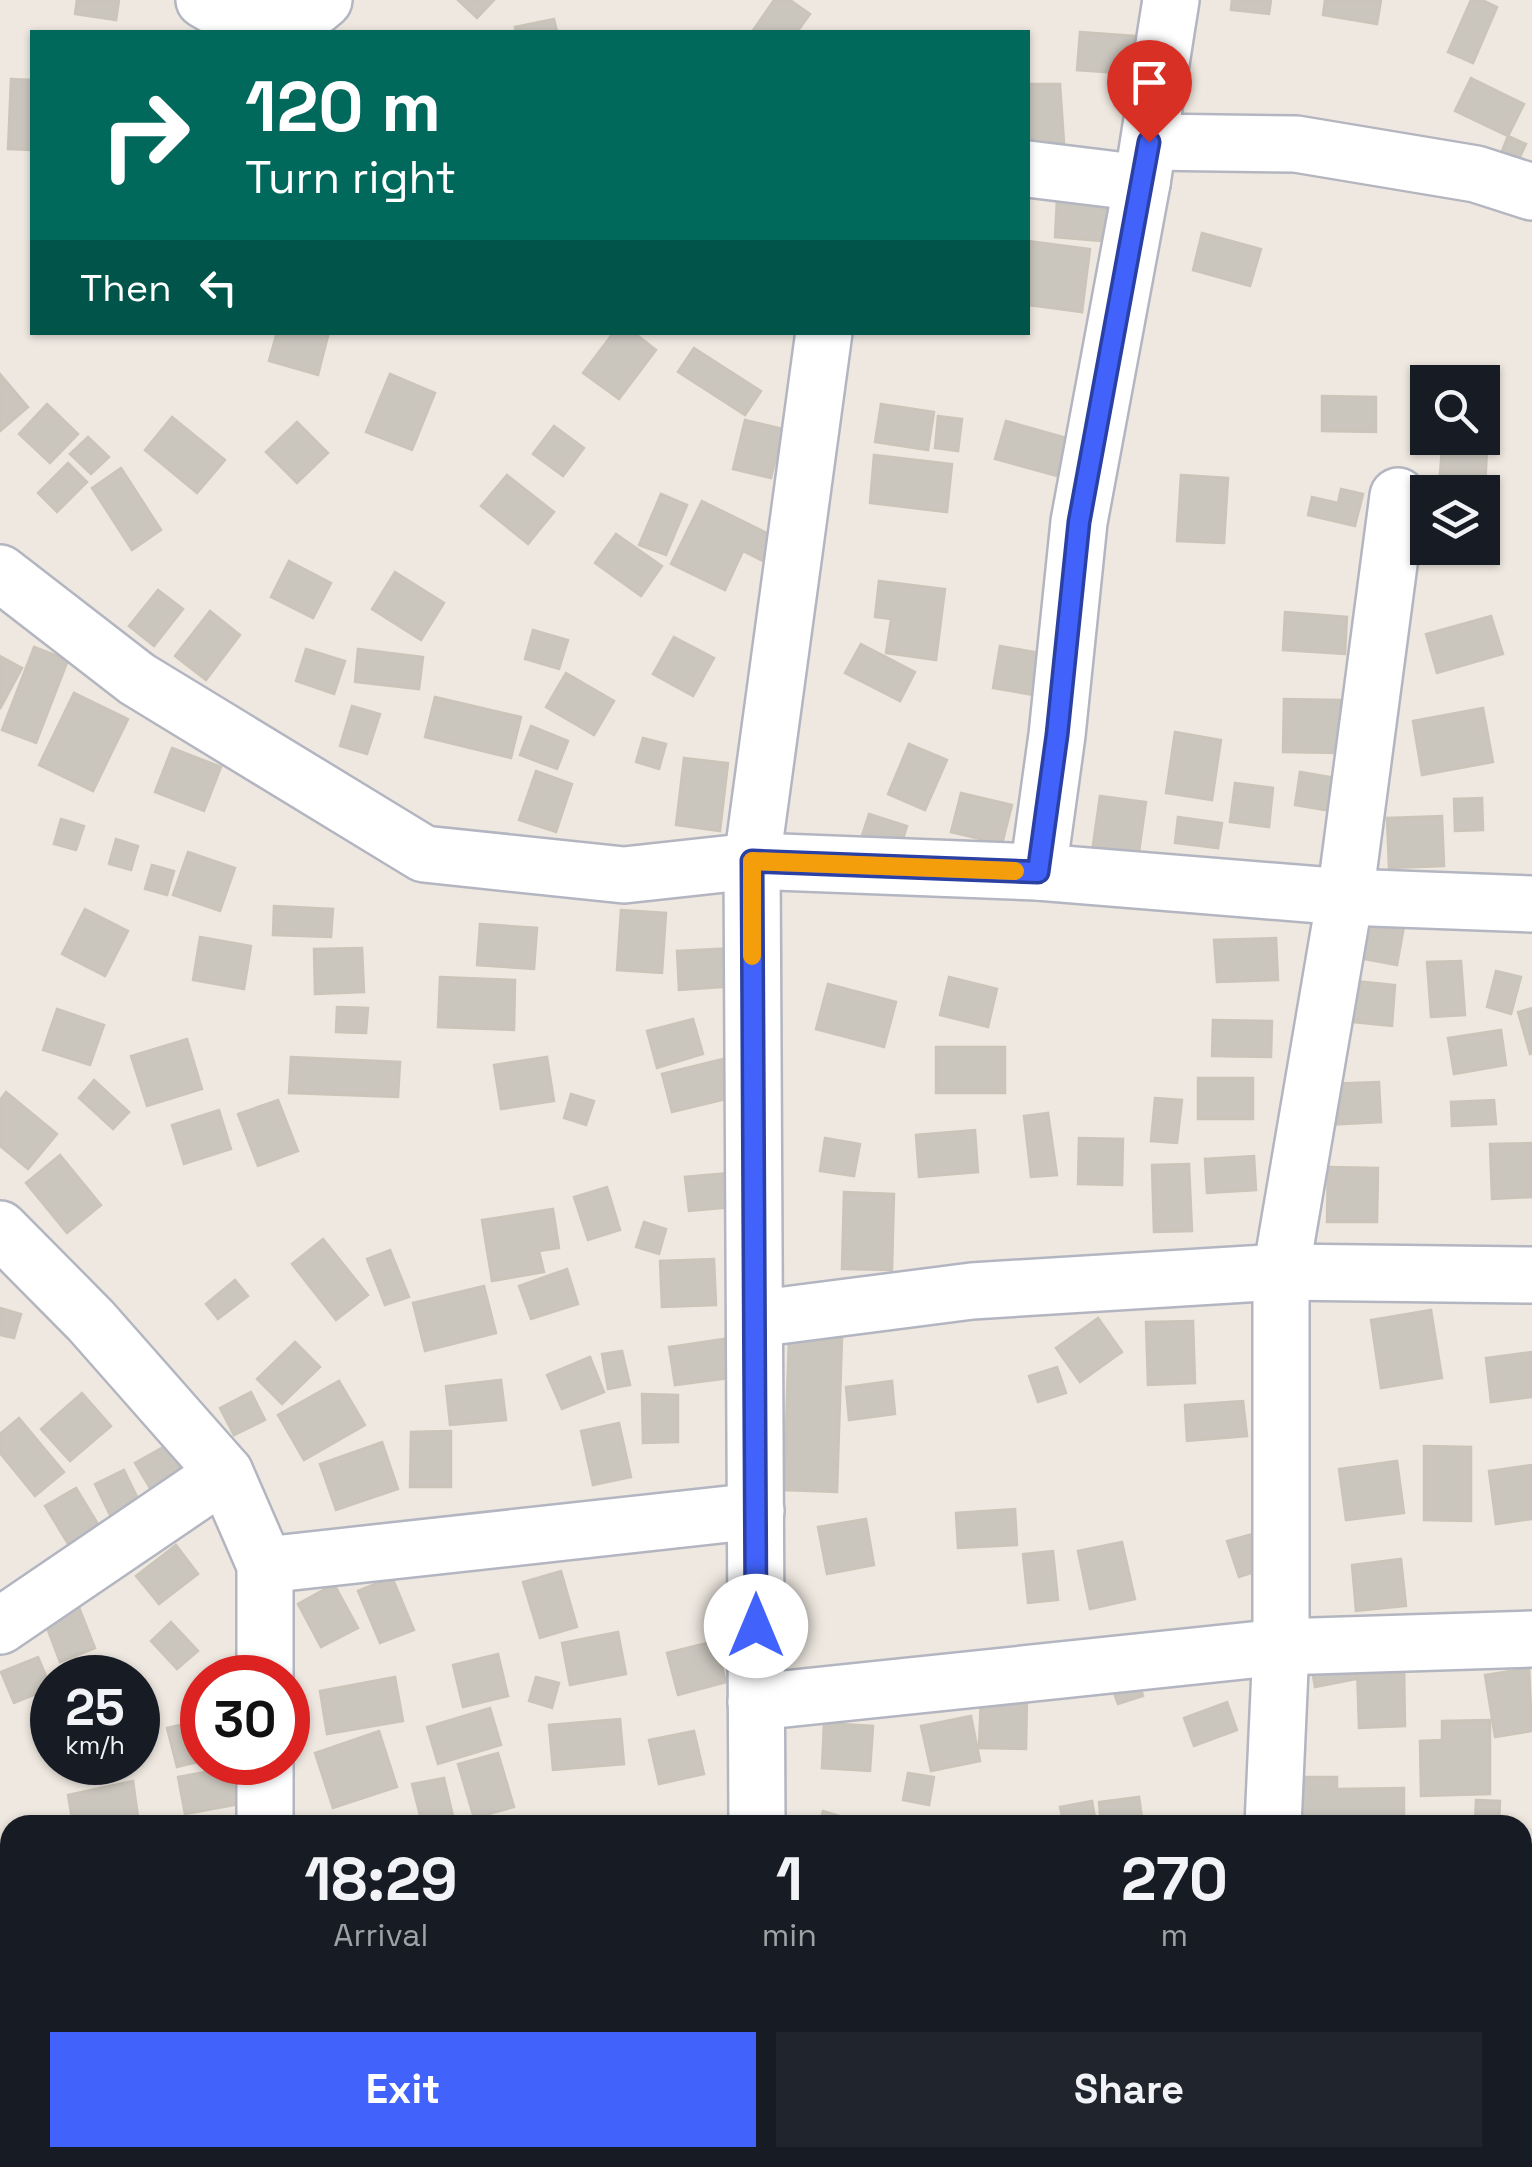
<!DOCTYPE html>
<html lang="en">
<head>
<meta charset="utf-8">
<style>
  body { margin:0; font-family:"Space Grotesk",sans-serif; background:#20242c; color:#f1f3f6; height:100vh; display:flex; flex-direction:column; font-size:38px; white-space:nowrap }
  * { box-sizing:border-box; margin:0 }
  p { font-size:32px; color:#9ea1a6 }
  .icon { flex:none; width:55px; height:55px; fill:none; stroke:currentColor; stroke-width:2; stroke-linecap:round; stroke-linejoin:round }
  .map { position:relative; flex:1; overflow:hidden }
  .panel { position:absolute; left:0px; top:1815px; width:1532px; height:352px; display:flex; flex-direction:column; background:#171b24; border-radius:30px 30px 0 0; box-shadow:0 2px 8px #0004 }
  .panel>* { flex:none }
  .top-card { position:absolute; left:30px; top:30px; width:1000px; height:305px; border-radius:0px; box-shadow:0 2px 8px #0004; background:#00695c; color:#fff; overflow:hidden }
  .controls { position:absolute; left:1410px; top:365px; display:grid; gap:20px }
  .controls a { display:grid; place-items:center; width:90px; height:90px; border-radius:0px; background:#171b24; box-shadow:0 2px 8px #0004; font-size:50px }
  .speed { position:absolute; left:30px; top:1655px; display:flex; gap:20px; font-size:50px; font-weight:700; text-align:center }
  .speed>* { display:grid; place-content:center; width:130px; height:130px; border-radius:50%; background:#171b24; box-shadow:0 2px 8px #0004; line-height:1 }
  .speed small { font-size:25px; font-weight:400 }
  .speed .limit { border:15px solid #d22; background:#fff; color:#111 }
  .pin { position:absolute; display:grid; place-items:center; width:85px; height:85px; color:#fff; margin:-102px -42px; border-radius:50% 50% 50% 0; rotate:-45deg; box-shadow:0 0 10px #0007 }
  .pin .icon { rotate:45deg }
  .me { position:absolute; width:110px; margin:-55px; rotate:0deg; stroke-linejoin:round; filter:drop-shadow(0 0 8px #0008) }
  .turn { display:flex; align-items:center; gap:35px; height:210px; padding:0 50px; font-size:45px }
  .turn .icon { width:130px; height:130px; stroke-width:2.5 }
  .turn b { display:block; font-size:70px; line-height:85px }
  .then { display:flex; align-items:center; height:95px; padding:0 50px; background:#0003; gap:20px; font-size:38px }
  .eta { display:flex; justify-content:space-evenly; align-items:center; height:170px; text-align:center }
  .eta b { font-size:60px; font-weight:600; line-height:70px }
  .cta { display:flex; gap:20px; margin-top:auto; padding:20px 50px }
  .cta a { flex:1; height:115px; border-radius:0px; background:#4163fb; color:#fff; font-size:40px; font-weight:600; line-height:115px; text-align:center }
  .cta a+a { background:#20242c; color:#f1f3f6 }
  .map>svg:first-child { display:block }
</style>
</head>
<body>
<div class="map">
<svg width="1532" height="2167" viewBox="0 0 1532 2167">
  <rect width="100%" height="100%" fill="#eee8e0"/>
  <g fill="#cac6be" stroke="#cac4b9" stroke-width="2.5">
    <path d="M77,0h42l-3,20 -41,-6z"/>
    <path d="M458,0h36l-17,18z"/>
    <path d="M774,0h16l20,14 -13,18h-45z"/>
    <path d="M1232,0h39l-2,14 -38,-4z"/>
    <path d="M1325,0h56l-4,24 -54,-9z"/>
    <path d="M1471,0h11l15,7 -24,56 -25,-11z"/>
    <path d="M554,19l3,13h-41l-1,-5z"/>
    <path d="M1080,32l55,4 -3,38 -55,-4z"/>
    <path d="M1471,78l53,26 -16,32 -53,-25z"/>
    <path d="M11,79l21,1v70l-24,-1z"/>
    <path d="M1028,84h32l4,59 -36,-1z"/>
    <path d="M1508,136l18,8 -11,24 -17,-7z"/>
    <path d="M1057,199l59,3 -3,40 -58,-5z"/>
    <path d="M1202,233l59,16 -11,37 -57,-16z"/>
    <path d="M1028,241l62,8 -8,63 -54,-7z"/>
    <path d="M277,332h52l-11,43 -49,-14z"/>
    <path d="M614,332h19l23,18 -37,49 -36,-26z"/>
    <path d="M694,348l67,43 -16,24 -67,-43z"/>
    <path d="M0,374l28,33 -28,24z"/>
    <path d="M390,374l45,19 -23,57 -46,-18z"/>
    <path d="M1322,396l54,1v35l-54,-1z"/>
    <path d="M47,404l31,30 -28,29 -31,-29z"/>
    <path d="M881,404l53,8 -6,38 -53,-8z"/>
    <path d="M938,416l24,3 -4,32 -23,-3z"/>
    <path d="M172,417l53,43 -28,33 -52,-43z"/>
    <path d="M745,420l38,9 -12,49 -38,-9z"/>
    <path d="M1006,421l61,17 -10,38 -62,-17z"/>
    <path d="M297,422l31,31 -31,30 -31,-31z"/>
    <path d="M554,426l30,22 -21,28 -30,-22z"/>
    <path d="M1482,429l6,1 -3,58 -46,-3 4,-47h39z"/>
    <path d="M88,437l21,20 -18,17 -21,-20z"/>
    <path d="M874,455l78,9 -5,48 -77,-9z"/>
    <path d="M68,463l19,19 -30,30 -19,-19z"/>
    <path d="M121,468l40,62 -29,20 -40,-62z"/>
    <path d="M507,475l47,37 -26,32 -47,-38z"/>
    <path d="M1181,475l47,3 -4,65 -47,-2z"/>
    <path d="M1341,489l22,5 -8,32 -47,-11 4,-18 26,6z"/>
    <path d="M661,494l26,11 -21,50 -27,-10z"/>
    <path d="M702,501l81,40 -12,24 -28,-14 -18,39 -54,-26z"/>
    <path d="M616,534l46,32 -21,30 -46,-33z"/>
    <path d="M289,561l42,22 -18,35 -42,-21z"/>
    <path d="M395,572l49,31 -23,37 -49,-31z"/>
    <path d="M879,581l66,8 -9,71 -50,-7 5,-34 -16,-2z"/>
    <path d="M158,590l25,19 -29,37 -25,-20z"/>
    <path d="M210,611l30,24 -34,45 -31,-24z"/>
    <path d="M1285,612l62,5 -2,37 -62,-4z"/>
    <path d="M1491,616l12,38 -66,19 -11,-39z"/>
    <path d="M533,630l35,10 -9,29 -34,-10z"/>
    <path d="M674,637l40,21 -21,38 -40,-22z"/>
    <path d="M861,644l54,28 -15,29 -55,-28z"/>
    <path d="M1000,646l51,9 -6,42 -52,-9z"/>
    <path d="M34,647l34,13 -32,83 -34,-13z"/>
    <path d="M306,649l39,12 -11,33 -38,-13z"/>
    <path d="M358,649l65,8 -4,32 -64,-7z"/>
    <path d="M0,656l22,12 -22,41z"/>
    <path d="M566,673l48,28 -20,34 -48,-28z"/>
    <path d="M74,693l54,26 -35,72 -54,-26z"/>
    <path d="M435,697l86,20 -10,41 -86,-21z"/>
    <path d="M1284,699l57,1 -1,53 -57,-1z"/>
    <path d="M352,706l28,8 -13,40 -27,-8z"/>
    <path d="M1483,708l10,54 -71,13 -9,-54z"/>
    <path d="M531,726l37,15 -11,28 -37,-14z"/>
    <path d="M1175,732l46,8 -9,60 -46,-7z"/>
    <path d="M643,738l23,6 -7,25 -23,-7z"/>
    <path d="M909,744l38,16 -22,50 -37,-16z"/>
    <path d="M172,748l49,19 -17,44 -49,-19z"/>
    <path d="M684,758l44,5 -8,68 -44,-6z"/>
    <path d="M536,771l36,13 -16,48 -37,-12z"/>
    <path d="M1300,772l48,8 -5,33 -48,-8z"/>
    <path d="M1235,783l38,5 -4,39 -39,-5z"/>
    <path d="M961,793l51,12 -10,39 -51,-12z"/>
    <path d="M1100,796l46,6 -8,57 -46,-7z"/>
    <path d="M1482,798l1,32 -28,1 -1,-32z"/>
    <path d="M869,814l38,12 -10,32 -38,-13z"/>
    <path d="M1442,816l2,50 -55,2 -2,-50z"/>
    <path d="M1178,817l44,6 -4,25 -43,-5z"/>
    <path d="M61,819l23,7 -8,24 -22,-6z"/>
    <path d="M116,839l22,7 -7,24 -22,-6z"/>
    <path d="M188,852l47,16 -15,43 -47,-16z"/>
    <path d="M152,865l22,6 -7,24 -22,-6z"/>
    <path d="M274,906l59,3 -2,28 -58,-2z"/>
    <path d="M85,909l43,22 -23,45 -43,-22z"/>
    <path d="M621,910l45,3 -4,60 -45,-3z"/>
    <path d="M1366,914l39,7 -8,44 -38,-7z"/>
    <path d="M480,924l57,4 -3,41 -57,-4z"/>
    <path d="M200,937l51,9 -7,43 -51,-9z"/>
    <path d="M1276,938l2,42 -61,2 -3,-42z"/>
    <path d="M362,948l2,44 -49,2 -1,-45z"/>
    <path d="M734,948l2,38 -57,4 -2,-39z"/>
    <path d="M1461,961l4,54 -34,2 -4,-55z"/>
    <path d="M1496,971l25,6 -10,37 -24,-7z"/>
    <path d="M440,977l75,3 -1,50 -76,-3z"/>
    <path d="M949,977l48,12 -9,38 -48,-12z"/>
    <path d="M1355,981l40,4 -3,41 -41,-4z"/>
    <path d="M828,984l68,18 -12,45 -68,-18z"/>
    <path d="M337,1007l31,1 -2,25 -30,-1z"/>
    <path d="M1532,1008v45l-2,1 -12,-42z"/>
    <path d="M57,1009l47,16 -14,40 -47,-15z"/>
    <path d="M693,1019l10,35 -46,14 -10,-37z"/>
    <path d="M1213,1020l59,1 -1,36 -59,-1z"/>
    <path d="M1501,1030l5,35 -52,9 -6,-36z"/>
    <path d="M187,1039l15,50 -55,17 -16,-50z"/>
    <rect x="936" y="1047" width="69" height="46"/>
    <path d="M291,1057l109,5 -2,35 -109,-4z"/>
    <path d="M547,1057l7,44 -53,8 -7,-44z"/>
    <path d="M723,1059l11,38 -62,15 -10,-38z"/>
    <rect x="1198" y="1078" width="55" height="41"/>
    <path d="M94,1080l35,32 -16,17 -34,-31z"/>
    <path d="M1379,1082l2,40 -55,3 -2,-41z"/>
    <path d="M6,1092l51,42 -29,35 -28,-23v-46z"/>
    <path d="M571,1094l23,7 -8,24 -22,-7z"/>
    <path d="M1155,1098l27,2 -5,43 -26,-2z"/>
    <path d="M278,1100l20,51 -40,15 -20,-52z"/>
    <path d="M1494,1100l2,24 -44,2 -1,-24z"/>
    <path d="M219,1110l12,39 -47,15 -12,-39z"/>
    <path d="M1048,1113l9,62 -26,2 -7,-61z"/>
    <path d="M975,1130l3,42 -59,5 -3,-42z"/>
    <path d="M825,1138l35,6 -6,32 -34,-5z"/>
    <path d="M1079,1138l44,1 -1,46 -44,-1z"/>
    <path d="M1532,1143v54l-40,2 -2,-55z"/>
    <path d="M60,1155l41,50 -34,28 -41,-50z"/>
    <path d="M1254,1156l2,34 -49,3 -2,-34z"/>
    <path d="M1189,1164l3,67 -38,1 -2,-67z"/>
    <path d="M1328,1167l50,1 -1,54h-50z"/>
    <path d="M728,1173l4,34 -43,4 -4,-34z"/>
    <path d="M607,1187l13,43 -32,10 -14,-43z"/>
    <path d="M844,1192l50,2 -2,76 -50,-1z"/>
    <path d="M553,1209l6,39 -20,3 5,21 -52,9 -10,-61z"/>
    <path d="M644,1222l22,7 -7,25 -23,-7z"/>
    <path d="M323,1239l45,56 -32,25 -44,-56z"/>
    <path d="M390,1250l19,47 -24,8 -18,-46z"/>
    <path d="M714,1259l2,46 -54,2 -2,-46z"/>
    <path d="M567,1269l11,35 -47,15 -12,-33z"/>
    <path d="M235,1280l13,16 -30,23 -12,-15z"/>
    <path d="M484,1286l12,47 -71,18 -12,-48z"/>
    <path d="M0,1308l21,6 -7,24 -14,-3z"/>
    <path d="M1431,1310l11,68 -61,10 -10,-68z"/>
    <path d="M1098,1318l24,34 -42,30 -24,-34z"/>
    <path d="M1193,1321l2,62 -47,2 -2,-63z"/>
    <path d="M789,1336l53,2 -5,154 -53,-2z"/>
    <path d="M724,1339l6,39 -55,7 -6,-38z"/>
    <path d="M295,1342l25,25 -38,37 -25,-25z"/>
    <path d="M622,1351l8,34 -22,4 -6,-35z"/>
    <path d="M1532,1352v45l-41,5 -5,-44z"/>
    <path d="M590,1357l14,35 -42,17 -15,-34z"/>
    <path d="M1057,1367l9,26 -28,9 -9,-26z"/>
    <path d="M501,1380l5,40 -56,5 -4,-39z"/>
    <path d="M339,1381l26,44 -61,35 -26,-45z"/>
    <path d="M892,1381l3,33 -46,6 -3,-33z"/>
    <path d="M251,1392l14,28 -31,15 -14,-27z"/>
    <path d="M82,1393l29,33 -41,35 -29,-32z"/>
    <path d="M642,1394l36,1v47l-35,1z"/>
    <path d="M1243,1401l4,35 -60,5 -2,-36z"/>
    <path d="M19,1418l45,54 -29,24 -35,-43v-19z"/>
    <path d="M619,1423l12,54 -38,8 -12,-54z"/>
    <path d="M451,1431v56h-41l1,-55z"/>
    <path d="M382,1442l16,47 -62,21 -16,-46z"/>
    <path d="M167,1445l17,29 -31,19 -18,-30z"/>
    <path d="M1424,1446l47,1v74l-47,-1z"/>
    <path d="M1397,1461l7,52 -58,7 -7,-51z"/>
    <path d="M1532,1465v54l-36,5 -7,-53z"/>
    <path d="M124,1470l17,35 -29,14 -17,-35z"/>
    <path d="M76,1488l28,46 -31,18 -28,-46z"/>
    <path d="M1015,1509l2,36 -59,3 -2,-35z"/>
    <path d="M866,1519l8,46 -47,9 -9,-47z"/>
    <path d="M1256,1533l11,35 -28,9 -12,-36z"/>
    <path d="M1122,1542l13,57 -45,10 -12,-58z"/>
    <path d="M176,1545l22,29 -39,30 -23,-28z"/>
    <path d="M1053,1551l5,49 -30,3 -5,-49z"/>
    <path d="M1401,1559l5,47 -50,5 -4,-46z"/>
    <path d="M561,1571l16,56 -37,11 -17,-56z"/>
    <path d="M392,1577l22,53 -34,13 -22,-52z"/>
    <path d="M334,1584l24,44 -37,19 -23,-43z"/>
    <path d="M78,1605l17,43 -35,14 -17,-45z"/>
    <path d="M171,1622l27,29 -21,18 -26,-28z"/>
    <path d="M618,1632l8,42 -56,11 -8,-42z"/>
    <path d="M715,1641l11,41 -48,13 -11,-42z"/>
    <path d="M498,1654l10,42 -45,11 -10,-42z"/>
    <path d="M38,1657l13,31 -37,15 -13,-31z"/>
    <path d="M1352,1657l4,22 -41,8 -4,-23z"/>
    <path d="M1404,1665l1,61 -46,2 -2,-62z"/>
    <path d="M1529,1668l3,63 -37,6 -10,-62z"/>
    <path d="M1136,1674l7,22 -25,8 -8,-22z"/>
    <path d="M395,1677l8,44 -76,13 -7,-43z"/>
    <path d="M536,1677l23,6 -7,25 -23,-7z"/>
    <path d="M981,1695l46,2 -1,52 -47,-1z"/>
    <path d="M1227,1702l10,28 -43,16 -10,-28z"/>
    <path d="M490,1708l11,37 -63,19 -11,-37z"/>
    <path d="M971,1716l9,45 -49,10 -10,-45z"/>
    <path d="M620,1719l4,45 -71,6 -4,-45z"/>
    <path d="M202,1720v41l-25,6 -10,-39z"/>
    <path d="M1490,1720v74l-69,2 -1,-55 22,-1v-19z"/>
    <path d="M824,1723l49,3 -3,45 -48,-3z"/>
    <path d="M379,1731l18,56 -64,21 -18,-55z"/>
    <path d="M694,1731l10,43 -45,10 -10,-44z"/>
    <path d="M498,1753l16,54 -40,11 -16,-54z"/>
    <path d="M238,1766l7,37 -60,11 -7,-37z"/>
    <path d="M908,1773l26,4 -5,28 -26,-5z"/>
    <path d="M1300,1777h37v12l67,-1v37h-104z"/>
    <path d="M444,1778l9,38 -31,7 -10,-39z"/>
    <path d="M133,1781l5,36 -35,8h-30l-5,-30z"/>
    <path d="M1139,1797l4,28h-42l-2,-23z"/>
    <path d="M1476,1800l24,1 -1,24h-24z"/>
    <path d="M1092,1801l4,23 -32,1 -4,-18z"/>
    <path d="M823,1811l23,7 -2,7h-25z"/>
    <path d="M49,2158h59v9h-60z"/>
    <path d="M177,2158h56l1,9h-56z"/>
    <path d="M300,2158h60l2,9h-61z"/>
    <rect x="378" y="2158" width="31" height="9"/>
    <path d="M811,2158h77l-1,9h-76z"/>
  </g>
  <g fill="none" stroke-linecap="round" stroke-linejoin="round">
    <g stroke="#b3b6c0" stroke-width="60">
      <g id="minor">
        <path d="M204,0c44,26 79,37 120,0"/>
        <path d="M1149,142l147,2 180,30 56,18"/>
        <path d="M1028,169l114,14"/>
        <path d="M0,573l137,106 287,175 200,21 128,-14 286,11 307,25 187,7"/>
        <path d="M1038,872l19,-137 22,-213 63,-339 29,-183"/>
        <path d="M0,1229l91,92 134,152 40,92v113"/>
        <path d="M755,1319l217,-28 309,-19 251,3"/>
        <path d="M265,1565l491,-54"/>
        <path d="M0,1626l225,-153"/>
        <path d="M756,1702l525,-55 251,-8"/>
        <path d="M265,1762v63"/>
        <path d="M757,1825l-5,-964 72,-529"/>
        <path d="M1273,1825l8,-178v-375l64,-375 53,-401"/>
        <path d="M1522,2020h10"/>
        <path d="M264,2167v-9"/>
        <path d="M752,2167l1,-9"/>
        <path d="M1253,2167l1,-9"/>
      </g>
    </g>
    <use href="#minor" stroke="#fff" stroke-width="55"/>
  </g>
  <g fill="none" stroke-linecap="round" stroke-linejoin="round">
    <g stroke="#2a40a3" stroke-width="25">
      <path id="route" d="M756,1626l-4,-765 286,11 19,-137 22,-213 70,-380"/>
    </g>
    <use href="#route" stroke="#4163fb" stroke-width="18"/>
    <path stroke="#f59e0b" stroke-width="18" d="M752,956v-95l263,10"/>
  </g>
</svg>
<div class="controls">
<a><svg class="icon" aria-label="search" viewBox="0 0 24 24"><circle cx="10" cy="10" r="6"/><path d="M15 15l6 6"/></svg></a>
<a><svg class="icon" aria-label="layers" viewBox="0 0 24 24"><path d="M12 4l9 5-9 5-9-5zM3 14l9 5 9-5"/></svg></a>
</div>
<div class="speed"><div>25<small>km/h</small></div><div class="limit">30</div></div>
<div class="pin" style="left:1149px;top:142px;background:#d93025"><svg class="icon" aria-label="arrive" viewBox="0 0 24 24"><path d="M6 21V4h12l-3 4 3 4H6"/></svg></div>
<svg class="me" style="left:756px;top:1626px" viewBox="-20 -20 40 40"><circle r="19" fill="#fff"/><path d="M0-13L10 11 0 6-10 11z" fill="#4163fb"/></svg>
<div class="top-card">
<div class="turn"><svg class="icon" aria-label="right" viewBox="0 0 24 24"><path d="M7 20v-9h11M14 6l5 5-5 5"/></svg><div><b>120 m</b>Turn right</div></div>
<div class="then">Then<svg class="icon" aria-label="left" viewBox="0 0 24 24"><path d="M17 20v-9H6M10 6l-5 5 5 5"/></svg></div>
</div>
<section class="panel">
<div class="eta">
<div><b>18:29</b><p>Arrival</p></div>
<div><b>1</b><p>min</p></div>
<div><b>270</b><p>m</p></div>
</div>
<div class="cta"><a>Exit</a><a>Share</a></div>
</section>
</div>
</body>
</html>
